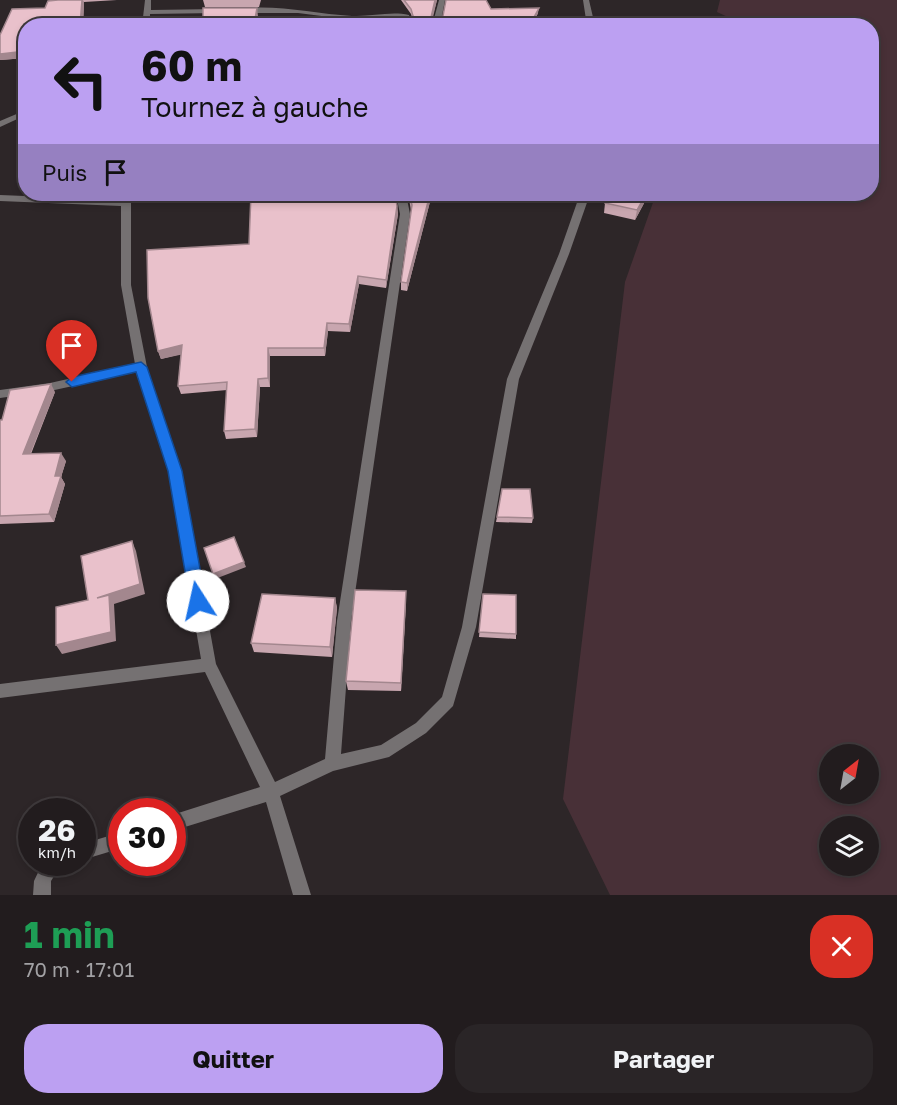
<!DOCTYPE html>
<html lang="fr">
<head>
<meta charset="utf-8">
<style>
  body { margin:0; font-family:"Golos Text",sans-serif; background:#2a2527; color:#f1f3f6; height:100vh; display:flex; flex-direction:column; font-size:22px; white-space:nowrap }
  * { box-sizing:border-box; margin:0 }
  p { font-size:20px; color:#a2a1a4 }
  .icon { flex:none; width:33px; height:33px; fill:none; stroke:currentColor; stroke-width:2; stroke-linecap:round; stroke-linejoin:round }
  .map { position:relative; height:895px; overflow:hidden }
  .sheet { display:flex; flex-direction:column; background:#221c1e; flex:1 }
  .sheet>* { flex:none }
  .guide { position:absolute; left:18px; top:18px; width:861px; height:183px; border-radius:24px; box-shadow:0 3px 9px #0003,0 0 0 2px #3f3a3c; background:#bca0f2; color:#111; overflow:hidden }
  .needle { width:39px; rotate:31deg }
  .buttons { position:absolute; left:819px; top:744px; display:grid; gap:12px }
  .buttons a { display:grid; place-items:center; width:60px; height:60px; border-radius:50%; background:#221c1e; box-shadow:0 3px 9px #0003,0 0 0 2px #3f3a3c; font-size:30px }
  .speed { position:absolute; left:18px; top:798px; display:flex; gap:12px; font-size:30px; font-weight:700; text-align:center }
  .speed>* { display:grid; place-content:center; width:78px; height:78px; border-radius:50%; background:#221c1e; box-shadow:0 3px 9px #0003,0 0 0 2px #3f3a3c; line-height:1 }
  .speed small { font-size:15px; font-weight:400 }
  .speed .limit { border:9px solid #d22; background:#fff; color:#111 }
  .pin { position:absolute; display:grid; place-items:center; width:51px; height:51px; color:#fff; margin:-62px -26px; border-radius:50% 50% 50% 0; rotate:-45deg; box-shadow:0 0 6px #0007 }
  .pin .icon { rotate:45deg }
  .me { position:absolute; width:66px; margin:-33px; rotate:350deg; stroke-linejoin:round; filter:drop-shadow(0 0 4px #0008) }
  .turn { display:flex; align-items:center; gap:21px; height:126px; padding:0 24px; font-size:27px }
  .turn .icon { width:78px; height:78px; stroke-width:2.5 }
  .turn b { display:block; font-size:42px; line-height:51px }
  .then { display:flex; align-items:center; height:57px; padding:0 24px; background:#0003; gap:12px; font-size:22px }
  .round { display:grid; place-items:center; flex:none; width:63px; height:63px; border-radius:24px; background:#2a2527 }
  .overview { display:flex; align-items:center; justify-content:space-between; height:102px; padding:0 24px }
  h1 { font-size:36px; font-weight:700; line-height:45px; color:#1e9e55 }
  .action { display:flex; gap:12px; margin-top:auto; padding:12px 24px }
  .action a { flex:1; height:69px; border-radius:24px; background:#bca0f2; color:#111; font-size:24px; font-weight:700; line-height:69px; text-align:center }
  .action a+a { background:#2a2527; color:#f1f3f6 }
  .map>svg:first-child { display:block }
</style>
</head>
<body>
<div class="map">
<svg width="897" height="895" viewBox="0 0 897 895">
  <rect width="100%" height="100%" fill="#2d2628"/>
  <path fill="#483037" fill-rule="evenodd" d="M720,0h177v895h-287l-47,-96 62,-517 31,-88h216v-168l-127,-1 -28,-13zM830,754h38v40h-38zM830,826h38v40h-38z"/>
  <g fill="none" stroke-linecap="round" stroke-linejoin="round">
    <g fill="#757172" fill-rule="evenodd">
      <path d="M145,0h6v10l67,-1 4,2 -4,2 -68,1v12h-8z"/>
      <path d="M439,0h6l-5,26h-8z"/>
      <path d="M583,0h6l6,26h-8z"/>
      <path d="M238,9c39,-5 76,5 114,7 19,1 38,-5 57,-1l3,11h-8l-1,-8 -5,-1 -45,3 -55,-7h-57l-4,-2z"/>
      <path d="M26,110v5l-26,12v-6z"/>
      <path d="M129,194h10l-8,9v82l16,82 34,104 35,193 59,118 50,-23 12,-138 63,-407 -4,-20h10l4,20 -59,407 -10,133 40,-9 35,-22 26,-26 20,-70 45,-248 52,-125 21,-60h10l-21,60 -50,125 -43,248 -23,79 -27,27 -37,24 -56,14 -53,25 31,99h-18l-27,-93 -94,29v-16l88,-28 -55,-115 -205,26v-14l201,-25 -32,-188 -32,-99 -87,19 -50,7v-8l50,-7 85,-19 -14,-79v-79l-121,-5v-6l124,5z"/>
      <path d="M122,832v16l-40,12v-16z"/>
      <path d="M43,862h20l-12,19v14h-18l1,-14z"/>
    </g>
  </g>
  <g fill="#c8a6af">
    <path d="M58,0h59l-33,2 -1,24h-57v32l-26,2v-25l12,-26 33,-1 3,-7z"/>
    <path d="M203,0h58l-2,7h-54z"/>
    <path d="M401,0h36l-6,22 11,-1 49,-12 47,4 -6,13h-116l-3,-5 -2,-7z"/>
    <path d="M408,194h24l-25,97 -6,-1v-8l10,-72z"/>
    <path d="M486,194h37l-5,9 -32,-6z"/>
    <path d="M610,194h39l-14,26 -31,-7 1,-10z"/>
    <path d="M326,200l71,6 1,8 -12,74 -27,-4 -9,48 -22,-1 -3,25h-55v31h-10l-3,50 -31,2 -2,-8 3,-41 -46,4 -3,-8 3,-32 -20,5 -3,-8 91,-107z"/>
    <path d="M55,392l-24,62 35,7 -5,16 4,7 -11,38 -54,2v-104h2z"/>
    <path d="M497,517l36,1 -1,5 -36,-1z"/>
    <path d="M406,591v10l-5,90 -53,-1 -2,-9z"/>
    <path d="M483,594l33,40v5l-37,-2z"/>
    <path d="M335,598l2,10 -5,49 -78,-5 -3,-9z"/>
  </g>
  <g fill="#a3878e">
    <path d="M82,0h1l1,2 -1,24h-3z"/>
    <path d="M435,0h2l-6,26 -1,-4z"/>
    <path d="M257,8l1,8 -2,10 -1,-7z"/>
    <path d="M539,8l-1,5 -6,13h-3z"/>
    <path d="M26,51v7l-26,2v-6z"/>
    <path d="M430,194h2l-25,97v-8z"/>
    <path d="M521,194h2l-5,9 1,-5z"/>
    <path d="M646,194h3l-14,26 2,-10z"/>
    <path d="M397,206l1,8 -12,74v-8z"/>
    <path d="M358,276l1,8 -9,48 -1,-8z"/>
    <path d="M327,323l1,8 -3,25 -1,-8z"/>
    <path d="M182,345l2,9 -23,5 -3,-8z"/>
    <path d="M268,348l2,8v31l-2,-9z"/>
    <path d="M258,379l2,8 -3,50 -2,-8z"/>
    <path d="M51,384l4,8 -28,70 -4,-8z"/>
    <path d="M61,453l5,8 -5,16 4,7 -11,38 -5,-8 6,-38z"/>
    <path d="M132,541l4,10 9,43 -31,10 2,37 -54,13 -6,-9z"/>
    <path d="M244,562l2,5 -31,12 -2,-5z"/>
    <path d="M406,591v10l-5,90v-8z"/>
    <path d="M335,598l2,10 -5,49 -2,-10z"/>
  </g>
  <g fill="#e9c1cb" stroke="#a3878e" stroke-width="1.5">
    <path d="M58,0h24l-2,26h-54v25l-26,3v-19l12,-26 33,-1 3,-7z"/>
    <path d="M404,0h31l-5,22 12,-1 4,-21h40l5,9 48,-1 -10,18h-110l-6,-10 -2,-7z"/>
    <path d="M203,8h54l-2,11 35,-1v4l23,-1v5h-110z"/>
    <path d="M251,194h74l1,6h23v-6h46l2,12 -11,74 -28,-4 -9,48 -22,-1 -3,25h-56v30l-10,1 -3,50 -31,2 3,-49 -49,4 4,-41 -24,6 -10,-53 -1,-48 102,-6z"/>
    <path d="M409,194h21l-23,89 -6,-1 11,-77z"/>
    <path d="M496,194h25l-2,4z"/>
    <path d="M610,194h36l-9,16 -32,-7z"/>
    <path d="M51,384l-28,70 38,-1 -6,23h6l-12,38 -49,2v-96h2l8,-30z"/>
    <path d="M502,489h28l3,29 -36,-1z"/>
    <path d="M234,537l10,25 -31,12 -9,-26z"/>
    <path d="M132,541l8,43 -43,14 12,-3 2,37 -55,13v-38l32,-7 -7,-44z"/>
    <path d="M355,590l51,1 -5,92 -55,-2z"/>
    <path d="M262,594l73,4 -5,49 -79,-4z"/>
    <path d="M483,594l33,1v39l-37,-2z"/>
  </g>
  <path fill="#1a73e8" stroke="#114b97" stroke-width="1.5" d="M141,362l6,5 35,104 24,130 -3,5 -5,2 -6,-2 -2,-5 -22,-130 -32,-99 -64,15 -6,-5 6,-5z"/>
</svg>
<div class="buttons">
<a><svg class="needle" viewBox="-14 -14 28 28"><path d="M0-13l5 13h-10z" fill="#e53935"/><path d="M0 13l5-13h-10z" fill="#a2a1a4"/></svg></a>
<a><svg class="icon" aria-label="layers" viewBox="0 0 24 24"><path d="M12 4l9 5-9 5-9-5zM3 14l9 5 9-5"/></svg></a>
</div>
<div class="speed"><div>26<small>km/h</small></div><div class="limit">30</div></div>
<div class="pin" style="left:72px;top:382px;background:#d93025"><svg class="icon" aria-label="arrive" viewBox="0 0 24 24"><path d="M6 21V4h12l-3 4 3 4H6"/></svg></div>
<svg class="me" style="left:198px;top:601px" viewBox="-20 -20 40 40"><circle r="19" fill="#fff"/><path d="M0-13L10 11 0 6-10 11z" fill="#1a73e8"/></svg>
<div class="guide">
<div class="turn"><svg class="icon" aria-label="left" viewBox="0 0 24 24"><path d="M17 20v-9H6M10 6l-5 5 5 5"/></svg><div><b>60 m</b>Tournez à gauche</div></div>
<div class="then">Puis<svg class="icon" aria-label="arrive" viewBox="0 0 24 24"><path d="M6 21V4h12l-3 4 3 4H6"/></svg></div>
</div>
</div>
<section class="sheet">
<div class="overview"><div><h1>1 min</h1><p>70 m · 17:01</p></div><a class="round" style="background:#d93025;color:#fff"><svg class="icon" aria-label="close" viewBox="0 0 24 24"><path d="M6 6l12 12M18 6L6 18"/></svg></a></div>
<div class="action"><a>Quitter</a><a>Partager</a></div>
</section>
</body>
</html>
